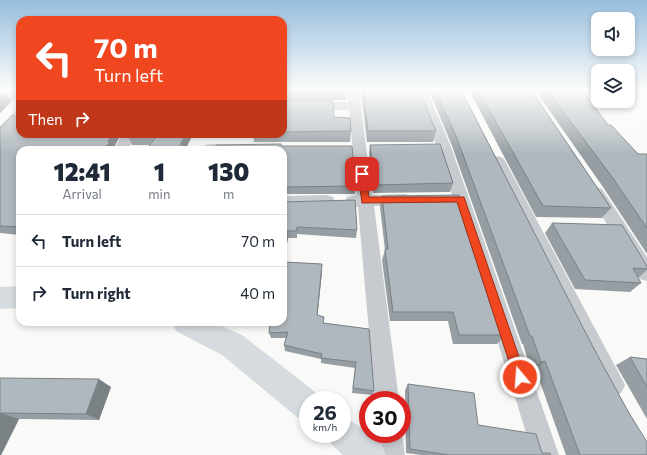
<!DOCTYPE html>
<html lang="en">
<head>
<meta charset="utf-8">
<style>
  body { margin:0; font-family:Commissioner,sans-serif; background:#f6f6f7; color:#1f2937; height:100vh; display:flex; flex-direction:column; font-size:15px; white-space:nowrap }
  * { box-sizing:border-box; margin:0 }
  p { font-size:13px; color:#747a83 }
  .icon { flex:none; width:22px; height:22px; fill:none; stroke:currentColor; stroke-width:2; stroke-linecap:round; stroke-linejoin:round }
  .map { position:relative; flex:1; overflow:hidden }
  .details { position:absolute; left:16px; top:146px; width:271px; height:180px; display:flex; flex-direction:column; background:#fff; border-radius:12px; box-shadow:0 2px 6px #0003 }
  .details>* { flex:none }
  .guide { position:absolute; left:16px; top:16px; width:271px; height:122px; border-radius:12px; box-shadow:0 2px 6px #0003; background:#f04720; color:#fff; overflow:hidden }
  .buttons { position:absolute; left:591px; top:12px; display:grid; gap:8px }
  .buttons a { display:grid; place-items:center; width:44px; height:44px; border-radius:8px; background:#fff; box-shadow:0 2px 6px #0003; font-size:20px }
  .speed { position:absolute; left:299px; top:391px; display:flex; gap:8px; font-size:20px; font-weight:700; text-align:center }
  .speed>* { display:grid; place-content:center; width:52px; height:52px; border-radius:50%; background:#fff; box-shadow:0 2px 6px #0003; line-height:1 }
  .speed small { font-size:10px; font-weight:400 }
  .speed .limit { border:6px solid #d22; background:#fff; color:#111 }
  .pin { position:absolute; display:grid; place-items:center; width:34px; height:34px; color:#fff; margin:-17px; border-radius:8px; box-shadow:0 2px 6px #0006 }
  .me { position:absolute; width:44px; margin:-22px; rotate:342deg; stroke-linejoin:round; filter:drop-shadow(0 0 3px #0008) }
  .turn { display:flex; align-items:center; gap:14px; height:84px; padding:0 12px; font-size:18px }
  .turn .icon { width:52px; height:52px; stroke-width:2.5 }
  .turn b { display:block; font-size:28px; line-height:34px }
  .then { display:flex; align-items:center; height:38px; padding:0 12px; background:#0003; gap:8px; font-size:15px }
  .eta { display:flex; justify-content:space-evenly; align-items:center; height:68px; text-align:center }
  .eta b { font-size:24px; font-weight:800; line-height:28px }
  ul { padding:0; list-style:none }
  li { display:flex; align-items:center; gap:12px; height:52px; padding:0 12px; border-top:1px solid #e0e1e3 }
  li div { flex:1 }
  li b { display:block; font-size:15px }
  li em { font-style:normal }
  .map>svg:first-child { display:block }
</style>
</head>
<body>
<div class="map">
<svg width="647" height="455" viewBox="0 0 647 455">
  <rect width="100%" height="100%" fill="#f9f9f7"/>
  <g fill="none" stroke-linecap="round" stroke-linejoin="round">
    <g fill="#c7cbcf" fill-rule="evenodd">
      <path d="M347,90h12l13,105 33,-1 6,2 2,4 -2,4 -6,2h-31l25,194h-24l-17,-193 -11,-2 -2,-4 2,-4 10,-2 -8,-85 -66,-1v-8l65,1z"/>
      <path d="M415,90h12l24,57 108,308h-26l-96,-308z"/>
      <path d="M20,91v8l-20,1v-8z"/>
      <path d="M20,109v11l-15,16 -5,1v-11l16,-16z"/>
      <path d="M122,134h14l-8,16h-14z"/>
      <path d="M210,144l33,1 2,3 -1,2h-40l-1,-2 2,-3z"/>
      <path d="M498,156l5,2 2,3 116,216 4,8 -4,8 -8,4 -8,-4 -114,-232 2,-3z"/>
      <path d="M596,187l6,2 45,68v24l-7,-2 -52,-86 2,-4z"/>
      <path d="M327,195l6,2 2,4 -2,4 -6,2 -44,1v-12z"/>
      <path d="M402,433l3,22h-26l-2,-21h25z"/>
    </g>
    <g fill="#d6dbdf" fill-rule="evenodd">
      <path d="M20,286v22l-20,1v-22z"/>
      <path d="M172,322h41l29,13 77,60 2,5h-13v22l-11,-5 -75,-62 -46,-24z"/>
      <path d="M342,417l11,5 28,21 5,12h-43l-12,-11 -5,-10h16z"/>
    </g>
  </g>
  <g fill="#969ea3">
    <path d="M283,90h64l-1,10h-63z"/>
    <path d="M361,90h58l17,41 -3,11h-66z"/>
    <path d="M429,90h32l186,365h-81l-31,-87 -4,2 -8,-26h-1l-70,-198z"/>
    <path d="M469,90h62l80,118 -9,10 -66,-1z"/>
    <path d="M535,90h47l26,35 30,29h9v100l-44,-67z"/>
    <path d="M283,100l51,17 17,14 -1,11h-96l-1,-8h30z"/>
    <path d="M0,128l20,6h101l-8,15v1h-93v85l-20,-2z"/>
    <path d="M129,134h64l-8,16h-39l4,-5h-18l-4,-9z"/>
    <path d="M370,145l83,38 -3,9 -77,1 -4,-40z"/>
    <path d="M282,146l74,40 -1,8h-72v-44z"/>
    <path d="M382,196l123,139 -8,9h-44l-5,-23h-58l-8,-61 3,-10 -5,-43z"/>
    <path d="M283,202l74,28 -1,8 -59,-4v4h-9l-5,24 39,2v7l-5,44 7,8 45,6 5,62 -1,4 -21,-2 3,-25 -34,-5v-4l-36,-8 -1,-6 2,-7h-15l-2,-5z"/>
    <path d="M552,223l95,43v4l-9,8 3,5 -11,9 -55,-3 -30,-56z"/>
    <path d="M630,357l17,2v60l-31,-54z"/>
    <path d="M0,378l111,9 -12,33 -80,-1 -18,36h-1z"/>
    <path d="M408,384l70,41 64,28 9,2h-130l-15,-2 -1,-63z"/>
  </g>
  <g fill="#7a8185">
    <path d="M6,93l6,8 -12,12v-15z"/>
    <path d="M112,134h9l-8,15v1h-9z"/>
    <path d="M186,134h7l-8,16h-5v-5z"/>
    <path d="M287,231l1,7 -5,26v-12z"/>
    <path d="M322,264v7l-5,50v-6z"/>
    <path d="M545,361l-10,7 -4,2 10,-8z"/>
    <path d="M99,379l12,8 -12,33 -13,-6z"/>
    <path d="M1,413l18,6 -18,36h-1v-41z"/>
  </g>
  <g fill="#afb8be" stroke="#7a8185">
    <path d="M363,90h56l17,41h-68z"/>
    <path d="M435,90h26l132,257 36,66 18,29v13h-67l-35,-94 -4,1 -9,-26h-2l-74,-200z"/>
    <path d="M478,90h53l80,118 -68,-2z"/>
    <path d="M547,90h35l26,35h3l27,29h9v74l-35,-51z"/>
    <path d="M0,93h6l-6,5z"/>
    <path d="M283,100l50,1 1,16 16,1 1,13 -68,1z"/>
    <path d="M12,116h8v18h92l-4,7 1,2 -5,7h-84v77l-20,-1v-98z"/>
    <path d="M129,134h57l-6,11h4l-4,5h-34l10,-13 -28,-1z"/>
    <path d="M281,144l1,2h70l4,40 -73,1v-37h-69l2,-5z"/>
    <path d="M440,144l13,39 -78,2 -5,-40z"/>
    <path d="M459,195l46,140h-46l-6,-23h-60l-8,-63h3l-6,-53z"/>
    <path d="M355,200l2,30 -60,-3 -1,4h-9l-4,21v-50z"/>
    <path d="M552,223l70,2 25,41v3l-14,-1 8,15 -56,-3z"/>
    <path d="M283,262l39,2 -5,51 7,2 -1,6 46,6 5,62 -21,-3 3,-26 -35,-4 1,-4 -38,-9 4,-13 -19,1 1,-11h13z"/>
    <path d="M630,357l17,2v28z"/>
    <path d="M0,378l99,1 -13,35 -85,-1 -1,1z"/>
    <path d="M408,384l66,9 4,32 58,9 6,19h8l1,2h-102l-39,-6z"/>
  </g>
  <linearGradient id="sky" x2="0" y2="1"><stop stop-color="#97bede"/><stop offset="0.58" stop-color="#fcfcfb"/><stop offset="1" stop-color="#fcfcfb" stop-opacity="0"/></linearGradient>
  <rect width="647" height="154" fill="url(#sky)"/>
  <path fill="#f04720" stroke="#9c2e15" d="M362,171l4,3 3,23h95l62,180 -2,5 -4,2 -5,-2 -1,-5 -57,-175 -95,1 -4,-29z"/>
</svg>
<div class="buttons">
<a><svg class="icon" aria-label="sound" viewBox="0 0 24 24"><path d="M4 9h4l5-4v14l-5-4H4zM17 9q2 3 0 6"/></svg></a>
<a><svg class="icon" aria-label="layers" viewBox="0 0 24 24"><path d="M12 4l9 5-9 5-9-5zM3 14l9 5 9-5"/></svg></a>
</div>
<div class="speed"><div>26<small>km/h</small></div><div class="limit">30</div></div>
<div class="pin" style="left:362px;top:174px;background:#d93025"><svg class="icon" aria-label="arrive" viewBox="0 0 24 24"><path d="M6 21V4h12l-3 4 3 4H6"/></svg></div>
<svg class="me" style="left:520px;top:377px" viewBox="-20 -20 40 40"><circle r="17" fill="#f04720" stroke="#fff" stroke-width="3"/><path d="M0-11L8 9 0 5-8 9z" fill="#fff"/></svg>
<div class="guide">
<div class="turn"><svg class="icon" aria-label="left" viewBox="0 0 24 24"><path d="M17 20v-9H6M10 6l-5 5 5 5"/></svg><div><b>70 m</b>Turn left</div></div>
<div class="then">Then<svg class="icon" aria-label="right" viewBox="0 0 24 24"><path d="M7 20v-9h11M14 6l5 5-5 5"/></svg></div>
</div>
<section class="details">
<div class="eta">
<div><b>12:41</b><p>Arrival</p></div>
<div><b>1</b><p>min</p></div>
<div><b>130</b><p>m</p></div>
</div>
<ul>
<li><svg class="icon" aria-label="left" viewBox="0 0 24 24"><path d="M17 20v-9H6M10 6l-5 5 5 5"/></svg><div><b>Turn left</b></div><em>70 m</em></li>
<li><svg class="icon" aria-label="right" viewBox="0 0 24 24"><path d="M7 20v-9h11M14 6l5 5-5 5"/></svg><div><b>Turn right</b></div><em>40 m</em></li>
</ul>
</section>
</div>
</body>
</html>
